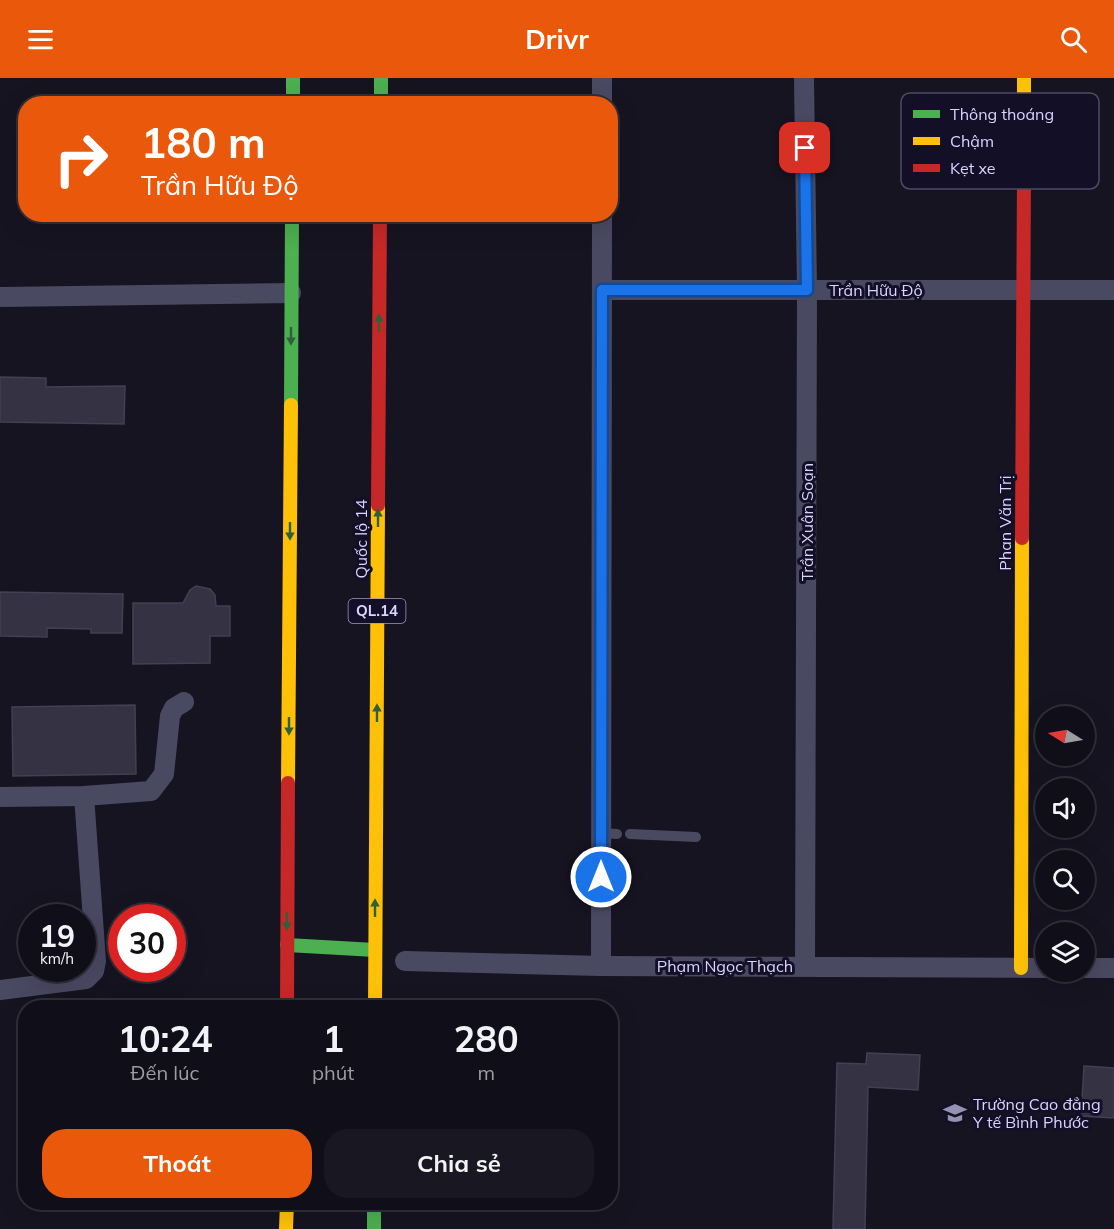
<!DOCTYPE html>
<html lang="vi">
<head>
<meta charset="utf-8">
<style>
  body { margin:0; font-family:Mulish,sans-serif; background:#191822; color:#f1f3f6; height:100vh; display:flex; flex-direction:column; font-size:22px; white-space:nowrap }
  * { box-sizing:border-box; margin:0 }
  p { font-size:20px; color:#9c9ca2 }
  .icon { flex:none; width:33px; height:33px; fill:none; stroke:currentColor; stroke-width:2; stroke-linecap:round; stroke-linejoin:round }
  .map { position:relative; flex:1; overflow:hidden }
  .sheet { position:absolute; left:18px; top:922px; width:600px; height:210px; display:flex; flex-direction:column; background:#100f19; border-radius:24px; box-shadow:0 6px 24px #0002,0 0 0 2px #302f38 }
  .sheet>* { flex:none }
  .guide { position:absolute; left:18px; top:18px; width:600px; height:126px; border-radius:24px; box-shadow:0 6px 24px #0002,0 0 0 2px #302f38; background:#ea580c; color:#fff; overflow:hidden }
  .needle { width:39px; rotate:281deg }
  .tools { position:absolute; left:1035px; top:628px; display:grid; gap:12px }
  .tools a { display:grid; place-items:center; width:60px; height:60px; border-radius:50%; background:#100f19; box-shadow:0 6px 24px #0002,0 0 0 2px #302f38; font-size:30px }
  .speed { position:absolute; left:18px; top:826px; display:flex; gap:12px; font-size:30px; font-weight:700; text-align:center }
  .speed>* { display:grid; place-content:center; width:78px; height:78px; border-radius:50%; background:#100f19; box-shadow:0 6px 24px #0002,0 0 0 2px #302f38; line-height:1 }
  .speed small { font-size:15px; font-weight:400 }
  .speed .limit { border:9px solid #d22; background:#fff; color:#111 }
  .pin { position:absolute; display:grid; place-items:center; width:51px; height:51px; color:#fff; margin:-26px; border-radius:12px; box-shadow:0 3px 9px #0006 }
  .me { position:absolute; width:66px; margin:-33px; rotate:0deg; stroke-linejoin:round; filter:drop-shadow(0 0 4px #0008) }
  .turn { display:flex; align-items:center; gap:21px; height:126px; padding:0 24px; font-size:27px }
  .turn .icon { width:78px; height:78px; stroke-width:2.5 }
  .turn b { display:block; font-size:42px; line-height:51px }
  .eta { display:flex; justify-content:space-evenly; align-items:center; height:102px; text-align:center }
  .eta b { font-size:36px; font-weight:700; line-height:42px }
  .primary-button { display:flex; gap:12px; margin-top:auto; padding:12px 24px }
  .primary-button a { flex:1; height:69px; border-radius:24px; background:#ea580c; color:#fff; font-size:24px; font-weight:700; line-height:69px; text-align:center }
  .primary-button a+a { background:#191822; color:#f1f3f6 }
  header { display:flex; justify-content:space-between; align-items:center; height:78px; padding:0 24px; background:#ea580c; color:#fff; font-size:27px; font-weight:700 }
  .map>svg:first-child { display:block }
</style>
</head>
<body>
<header><svg class="icon" aria-label="menu" viewBox="0 0 24 24"><path d="M4 6h16M4 12h16M4 18h16"/></svg>Drivr<svg class="icon" aria-label="search" viewBox="0 0 24 24"><circle cx="10" cy="10" r="6"/><path d="M15 15l6 6"/></svg></header>
<div class="map">
<svg width="1114" height="1151" viewBox="0 0 1114 1151">
  <rect width="100%" height="100%" fill="#161421"/>
  <g fill="#343243" stroke="#433f54" stroke-width="1.5">
    <path d="M0,299l46,1v9l79,-1 -1,38 -124,-2z"/>
    <path d="M196,508l14,3 5,6 1,11h14v30h-20v27l-77,1v-61h50l7,-13z"/>
    <path d="M0,514l123,2 -1,39h-31v-4l-44,-1v9l-47,-1z"/>
    <path d="M135,627l1,69 -123,2 -1,-69z"/>
    <path d="M867,975l53,2 -2,35 -50,-3 -3,142h-32l4,-166 29,1z"/>
    <path d="M1084,988l30,2v50l-33,-2z"/>
  </g>
  <g fill="none" stroke-linecap="round" stroke-linejoin="round">
    <g stroke="#4a4962" stroke-width="10">
      <path d="M601,755l16,1"/>
      <path d="M630,756l66,3"/>
    </g>
    <g stroke="#4a4962" stroke-width="20">
      <path d="M804,0l3,212 -2,677"/>
      <path d="M602,26v-26"/>
      <path d="M602,212h512"/>
      <path d="M0,219l291,-4"/>
      <path d="M0,719l84,-1 67,-5 13,-17 6,-58 4,-8 10,-6"/>
      <path d="M405,883l196,5 445,2"/>
      <path d="M601,888l1,-752"/>
      <path d="M1084,890h30"/>
      <path d="M0,912l86,-11 8,-8 2,-10 -12,-165"/>
    </g>
    <g stroke="#4caf50" stroke-width="14">
      <path d="M293,0v26"/>
      <path d="M381,0v26"/>
      <path d="M291,327l1,-191"/>
      <path d="M287,867l88,5"/>
      <path d="M374,1125v26"/>
    </g>
    <g stroke="#ffc107" stroke-width="14">
      <path d="M1024,97v-97"/>
      <path d="M288,705l3,-378"/>
      <path d="M1021,890l1,-430"/>
      <path d="M375,930l3,-503"/>
      <path d="M286,1151l1,-26"/>
    </g>
    <g stroke="#c62828" stroke-width="14">
      <path d="M378,427l2,-291"/>
      <path d="M1022,460l2,-363"/>
      <path d="M287,930l1,-225"/>
    </g>
  </g>
  <defs><path id="oneway-solid" d="M-6-.8H1V-3.2L6.5 0L1 3.2V.8H-6Z" transform="scale(1.5)"/></defs>
  <g fill="#305f3b">
    <use href="#oneway-solid" transform="translate(379 245) rotate(-90)"/>
    <use href="#oneway-solid" transform="translate(291 258) rotate(90)"/>
    <use href="#oneway-solid" transform="translate(378 440) rotate(-90)"/>
    <use href="#oneway-solid" transform="translate(290 453) rotate(90)"/>
    <use href="#oneway-solid" transform="translate(377 635) rotate(-90)"/>
    <use href="#oneway-solid" transform="translate(289 648) rotate(90)"/>
    <use href="#oneway-solid" transform="translate(375 830) rotate(-90)"/>
    <use href="#oneway-solid" transform="translate(287 843) rotate(90)"/>
  </g>
  <g fill="none" stroke-linecap="round" stroke-linejoin="round">
    <g stroke="#114b97" stroke-width="15">
      <path id="route" d="M601,799l1,-587h205l-2,-142"/>
    </g>
    <use href="#route" stroke="#1a73e8" stroke-width="10"/>
  </g>
  <defs>
    <g id="university-bare" transform="scale(1.8)"><path d="M0-5L7-2L0 1L-7-2ZM-4 1L0 2.5L4 1V4Q0 6-4 4Z" fill="#9591b1" stroke="#130f26" stroke-width="2.5" paint-order="stroke"/></g>
  </defs>
  <g fill-rule="evenodd">
    <use href="#university-bare" x="955" y="1035"/>
  </g>
  <g text-anchor="middle" stroke-width="6" stroke-linejoin="round" paint-order="stroke">
    <rect fill="#130f26" stroke="#9e99be" stroke-width="1.5" x="348.5" y="521" width="57" height="24" rx="4.5"/>
    <g font-size="15" font-weight="bold" fill="#d9d4ff">
      <text x="377" y="538">QL.14</text>
    </g>
    <g font-size="16" fill="#d9d4ff" stroke="#130f26">
      <text x="876" y="218">Trần Hữu Độ</text>
      <text transform="translate(807 444) rotate(-90)" y="6">Trần Xuân Soạn</text>
      <text transform="translate(1005 445) rotate(-90)" y="6">Phan Văn Trị</text>
      <text transform="translate(361 461) rotate(-90)" y="6">Quốc lộ 14</text>
      <text x="725" y="894">Phạm Ngọc Thạch</text>
    </g>
    <g font-size="16" fill="#d9d4ff" stroke="#130f26" text-anchor="start">
      <text x="973" y="1032">Trường Cao đẳng<tspan x="973" dy="18">Y tế Bình Phước</tspan></text>
    </g>
  </g>
  <rect x="901" y="15" width="198" height="96" rx="9" fill="#130f26" stroke="#4e4a67" stroke-width="1.5"/>
  <rect x="913" y="32" width="27" height="8" fill="#4caf50"/>
  <rect x="913" y="59" width="27" height="8" fill="#ffc107"/>
  <rect x="913" y="86" width="27" height="8" fill="#c62828"/>
  <g font-size="16" fill="#d9d4ff">
    <text x="950" y="42">Thông thoáng</text>
    <text x="950" y="69">Chậm</text>
    <text x="950" y="96">Kẹt xe</text>
  </g>
</svg>
<div class="tools">
<a><svg class="needle" viewBox="-14 -14 28 28"><path d="M0-13l5 13h-10z" fill="#e53935"/><path d="M0 13l5-13h-10z" fill="#9c9ca2"/></svg></a>
<a><svg class="icon" aria-label="sound" viewBox="0 0 24 24"><path d="M4 9h4l5-4v14l-5-4H4zM17 9q2 3 0 6"/></svg></a>
<a><svg class="icon" aria-label="search" viewBox="0 0 24 24"><circle cx="10" cy="10" r="6"/><path d="M15 15l6 6"/></svg></a>
<a><svg class="icon" aria-label="layers" viewBox="0 0 24 24"><path d="M12 4l9 5-9 5-9-5zM3 14l9 5 9-5"/></svg></a>
</div>
<div class="speed"><div>19<small>km/h</small></div><div class="limit">30</div></div>
<div class="pin" style="left:805px;top:70px;background:#d93025"><svg class="icon" aria-label="arrive" viewBox="0 0 24 24"><path d="M6 21V4h12l-3 4 3 4H6"/></svg></div>
<svg class="me" style="left:601px;top:799px" viewBox="-20 -20 40 40"><circle r="17" fill="#1a73e8" stroke="#fff" stroke-width="3"/><path d="M0-11L8 9 0 5-8 9z" fill="#fff"/></svg>
<div class="guide">
<div class="turn"><svg class="icon" aria-label="right" viewBox="0 0 24 24"><path d="M7 20v-9h11M14 6l5 5-5 5"/></svg><div><b>180 m</b>Trần Hữu Độ</div></div>
</div>
<section class="sheet">
<div class="eta">
<div><b>10:24</b><p>Đến lúc</p></div>
<div><b>1</b><p>phút</p></div>
<div><b>280</b><p>m</p></div>
</div>
<div class="primary-button"><a>Thoát</a><a>Chia sẻ</a></div>
</section>
</div>
</body>
</html>
